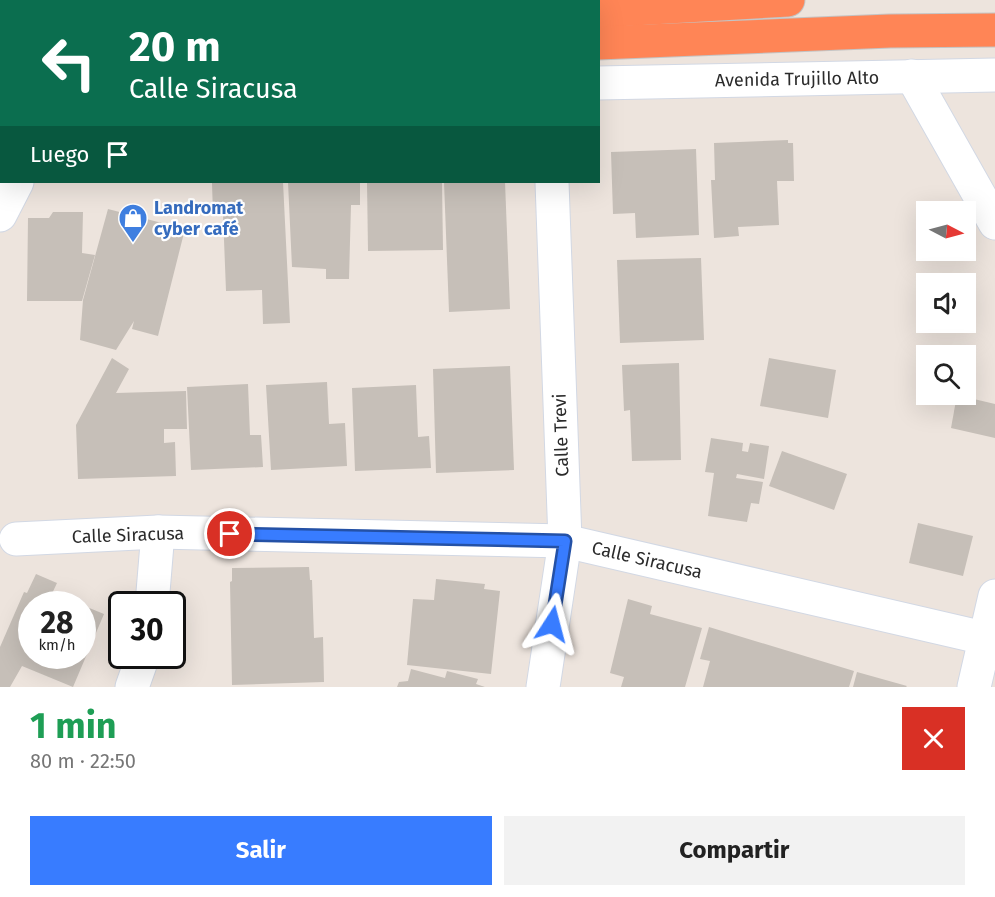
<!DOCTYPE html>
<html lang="es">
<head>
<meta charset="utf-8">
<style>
  body { margin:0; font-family:"Fira Sans",sans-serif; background:#f2f2f2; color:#222; height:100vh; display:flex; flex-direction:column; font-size:22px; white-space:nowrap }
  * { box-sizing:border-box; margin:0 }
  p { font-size:20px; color:#767676 }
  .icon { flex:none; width:33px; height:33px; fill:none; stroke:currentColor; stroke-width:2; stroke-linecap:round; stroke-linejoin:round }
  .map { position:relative; height:687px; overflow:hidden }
  .panel { display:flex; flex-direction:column; background:#fff; flex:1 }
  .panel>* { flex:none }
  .top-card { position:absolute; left:0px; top:0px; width:600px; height:183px; box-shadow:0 6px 24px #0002; background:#0b6e4f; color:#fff; overflow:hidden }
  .needle { width:39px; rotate:96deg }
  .buttons { position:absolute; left:916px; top:201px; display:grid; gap:12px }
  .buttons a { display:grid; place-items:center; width:60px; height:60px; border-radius:0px; background:#fff; box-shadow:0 6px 24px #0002; font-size:30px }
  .speed { position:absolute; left:18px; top:591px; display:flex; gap:12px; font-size:30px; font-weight:700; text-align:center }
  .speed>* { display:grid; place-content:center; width:78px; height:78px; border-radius:50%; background:#fff; box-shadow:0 6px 24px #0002; line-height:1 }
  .speed small { font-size:15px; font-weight:400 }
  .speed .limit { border:3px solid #111; border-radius:9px; background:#fff; color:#111 }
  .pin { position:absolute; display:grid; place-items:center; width:51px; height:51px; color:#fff; margin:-26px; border:3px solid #fff; border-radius:50%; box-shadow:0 2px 6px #0007 }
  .me { position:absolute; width:66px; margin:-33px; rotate:9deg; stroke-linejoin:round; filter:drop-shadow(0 0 4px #0008) }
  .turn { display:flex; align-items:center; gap:21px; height:126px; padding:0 30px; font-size:27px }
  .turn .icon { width:78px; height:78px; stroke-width:2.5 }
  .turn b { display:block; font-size:42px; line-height:51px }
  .then { display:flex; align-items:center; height:57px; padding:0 30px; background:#0003; gap:12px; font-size:22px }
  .round { display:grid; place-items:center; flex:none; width:63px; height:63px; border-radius:0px; background:#f2f2f2 }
  .overview { display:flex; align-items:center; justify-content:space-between; height:102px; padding:0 30px }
  h1 { font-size:36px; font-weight:700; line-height:45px; color:#1e9e55 }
  .primary-button { display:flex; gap:12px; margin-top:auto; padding:12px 30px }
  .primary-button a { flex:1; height:69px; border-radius:0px; background:#387cff; color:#fff; font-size:24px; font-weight:700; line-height:69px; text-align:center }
  .primary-button a+a { background:#f2f2f2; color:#222 }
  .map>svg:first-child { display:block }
</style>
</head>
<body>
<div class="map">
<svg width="995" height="687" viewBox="0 0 995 687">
  <rect width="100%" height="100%" fill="#ede4dd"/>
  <g fill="#c6bfb8">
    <path d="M788,140v3h5l1,38h-17l2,44 -41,2 1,9 -25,2 -3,-58h4l-1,-37z"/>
    <path d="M696,149l3,86 -63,3 -1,-25 -22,1 -2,-62z"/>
    <path d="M283,182l7,141 -27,1 -1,-34 -36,1 -3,-77 -10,1 -1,-32z"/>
    <path d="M288,182h72v23h-9l-2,74h-23v-10l-34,-2z"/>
    <path d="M367,182h75l1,68 -75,1z"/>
    <path d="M444,182h61l5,127 -61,3z"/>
    <path d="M108,209l77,20 -27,107 -26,-7 2,-8 -18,29 -36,-10 3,-40z"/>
    <path d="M53,212h30l-1,41 13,2 -13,46h-55l1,-83h21z"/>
    <path d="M701,258l3,82 -84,3 -3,-83z"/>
    <path d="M112,358l17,11 -13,24 70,-2 1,38h-23v14l11,-1 1,34 -98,3 -2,-54z"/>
    <path d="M769,358l67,12 -8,48 -68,-12z"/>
    <path d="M679,363l2,97 -49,1 -2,-51 -6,1 -2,-46z"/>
    <path d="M510,366l4,104 -78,3 -3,-104z"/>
    <path d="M327,382l2,42 16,-1 2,43 -76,4 -5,-85z"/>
    <path d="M248,384l2,51h11l2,32 -72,3 -4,-83z"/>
    <path d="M416,385l2,52 11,-1 2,32 -76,3 -3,-83z"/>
    <path d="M957,395l38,9v34l-44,-10z"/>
    <path d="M711,438l32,5 -1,8 6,1 2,-9 19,3 -5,33 -27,-5 -1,4 27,4 -4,22 -8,-1 -4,19 -39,-6 6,-43 -9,-1z"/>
    <path d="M782,451l65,23 -13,36 -65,-24z"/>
    <path d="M918,523l55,13 -10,40 -54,-13z"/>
    <path d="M309,567l1,13h2l2,58 9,-1 1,45 -92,3 -2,-103 2,-1v-13z"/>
    <path d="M36,574l21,9 -9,19 6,2h-22v52h50v-51l22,9 -31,73 -51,-21 -12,21h-10v-40l24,-55 3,1z"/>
    <path d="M436,579l49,5 -1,5 16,2 -9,83 -84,-9 6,-66 21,1z"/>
    <path d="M628,599l24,7 -2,8 52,14 -17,59h-64l3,-10 -14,-4z"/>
    <path d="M709,627l145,44 -5,16h-146l7,-26 -10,-2z"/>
    <path d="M411,669l34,9 2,-7 31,8 -2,5 9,3h-88l2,-5 9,-1z"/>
    <path d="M857,672l50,14 -1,1h-53z"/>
  </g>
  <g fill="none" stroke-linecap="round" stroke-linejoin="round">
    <g stroke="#d2d8e4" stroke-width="35">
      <g id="street">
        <path d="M912,76l83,147"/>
        <path d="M598,83l397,-8"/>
        <path d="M0,215l17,-33"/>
        <path d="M16,539l142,-7 407,9 419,97"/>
        <path d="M152,604l6,-72"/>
        <path d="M132,687l11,-31"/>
        <path d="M543,687l22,-146 -13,-359"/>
        <path d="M974,687l21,-91"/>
      </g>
    </g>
    <g stroke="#d2d8e4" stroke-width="35">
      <g id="secondary">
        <path d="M0,65l2,7"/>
        <path d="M0,177h2"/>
      </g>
    </g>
    <g stroke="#c4c4c4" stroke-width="35">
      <g id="highway">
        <path d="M598,11l190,-11"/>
        <path d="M0,43h2"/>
        <path d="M598,43l292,-12 105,-1"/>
      </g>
    </g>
    <use href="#street" stroke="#fff" stroke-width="33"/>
    <use href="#secondary" stroke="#fff" stroke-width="33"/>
    <use href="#highway" stroke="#ff8556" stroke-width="33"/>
  </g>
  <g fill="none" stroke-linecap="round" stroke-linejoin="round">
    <g stroke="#2451a6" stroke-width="15">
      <path id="route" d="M230,534l335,7 -13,83"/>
    </g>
    <use href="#route" stroke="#387cff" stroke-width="10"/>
  </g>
  <defs>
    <g id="shop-pin" transform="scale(1.5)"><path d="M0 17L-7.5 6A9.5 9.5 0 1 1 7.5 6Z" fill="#3f7fe0" stroke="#fff"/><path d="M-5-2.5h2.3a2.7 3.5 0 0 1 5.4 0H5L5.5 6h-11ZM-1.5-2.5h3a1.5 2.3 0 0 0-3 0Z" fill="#fff"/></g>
  </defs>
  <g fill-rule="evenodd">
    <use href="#shop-pin" x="133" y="218"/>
  </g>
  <g text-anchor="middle" stroke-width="4.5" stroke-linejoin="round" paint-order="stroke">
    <g font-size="18" fill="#2b2b2b" stroke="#fff">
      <text transform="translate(797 79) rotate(-1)" y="6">Avenida Trujillo Alto</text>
      <text transform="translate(561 435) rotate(-92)" y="6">Calle Trevi</text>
      <text transform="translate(128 535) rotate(-2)" y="6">Calle Siracusa</text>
      <text transform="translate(647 560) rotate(13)" y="6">Calle Siracusa</text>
    </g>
    <g font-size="18" font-weight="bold" fill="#366cbe" stroke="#fff" text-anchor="start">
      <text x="154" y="214">Landromat<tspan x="154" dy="21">cyber café</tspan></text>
    </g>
  </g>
</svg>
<div class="buttons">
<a><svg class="needle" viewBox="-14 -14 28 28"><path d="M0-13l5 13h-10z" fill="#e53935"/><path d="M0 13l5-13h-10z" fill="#767676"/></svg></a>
<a><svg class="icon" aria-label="sound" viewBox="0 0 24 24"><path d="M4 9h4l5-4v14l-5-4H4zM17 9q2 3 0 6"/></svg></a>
<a><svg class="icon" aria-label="search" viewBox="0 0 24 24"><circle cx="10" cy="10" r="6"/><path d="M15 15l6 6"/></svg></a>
</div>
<div class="speed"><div>28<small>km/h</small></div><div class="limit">30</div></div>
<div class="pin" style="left:230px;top:534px;background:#d93025"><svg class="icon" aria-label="arrive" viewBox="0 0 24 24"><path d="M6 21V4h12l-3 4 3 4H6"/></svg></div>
<svg class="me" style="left:552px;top:624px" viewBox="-20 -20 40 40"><path d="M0-17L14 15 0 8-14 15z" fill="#387cff" stroke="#fff" stroke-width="4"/></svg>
<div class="top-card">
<div class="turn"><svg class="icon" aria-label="left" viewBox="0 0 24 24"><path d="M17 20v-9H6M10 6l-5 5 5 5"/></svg><div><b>20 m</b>Calle Siracusa</div></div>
<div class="then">Luego<svg class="icon" aria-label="arrive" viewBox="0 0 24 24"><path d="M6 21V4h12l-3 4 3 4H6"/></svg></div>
</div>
</div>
<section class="panel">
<div class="overview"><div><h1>1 min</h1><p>80 m · 22:50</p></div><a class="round" style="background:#d93025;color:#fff"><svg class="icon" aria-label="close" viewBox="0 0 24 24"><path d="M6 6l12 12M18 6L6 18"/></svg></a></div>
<div class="primary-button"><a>Salir</a><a>Compartir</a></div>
</section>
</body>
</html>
